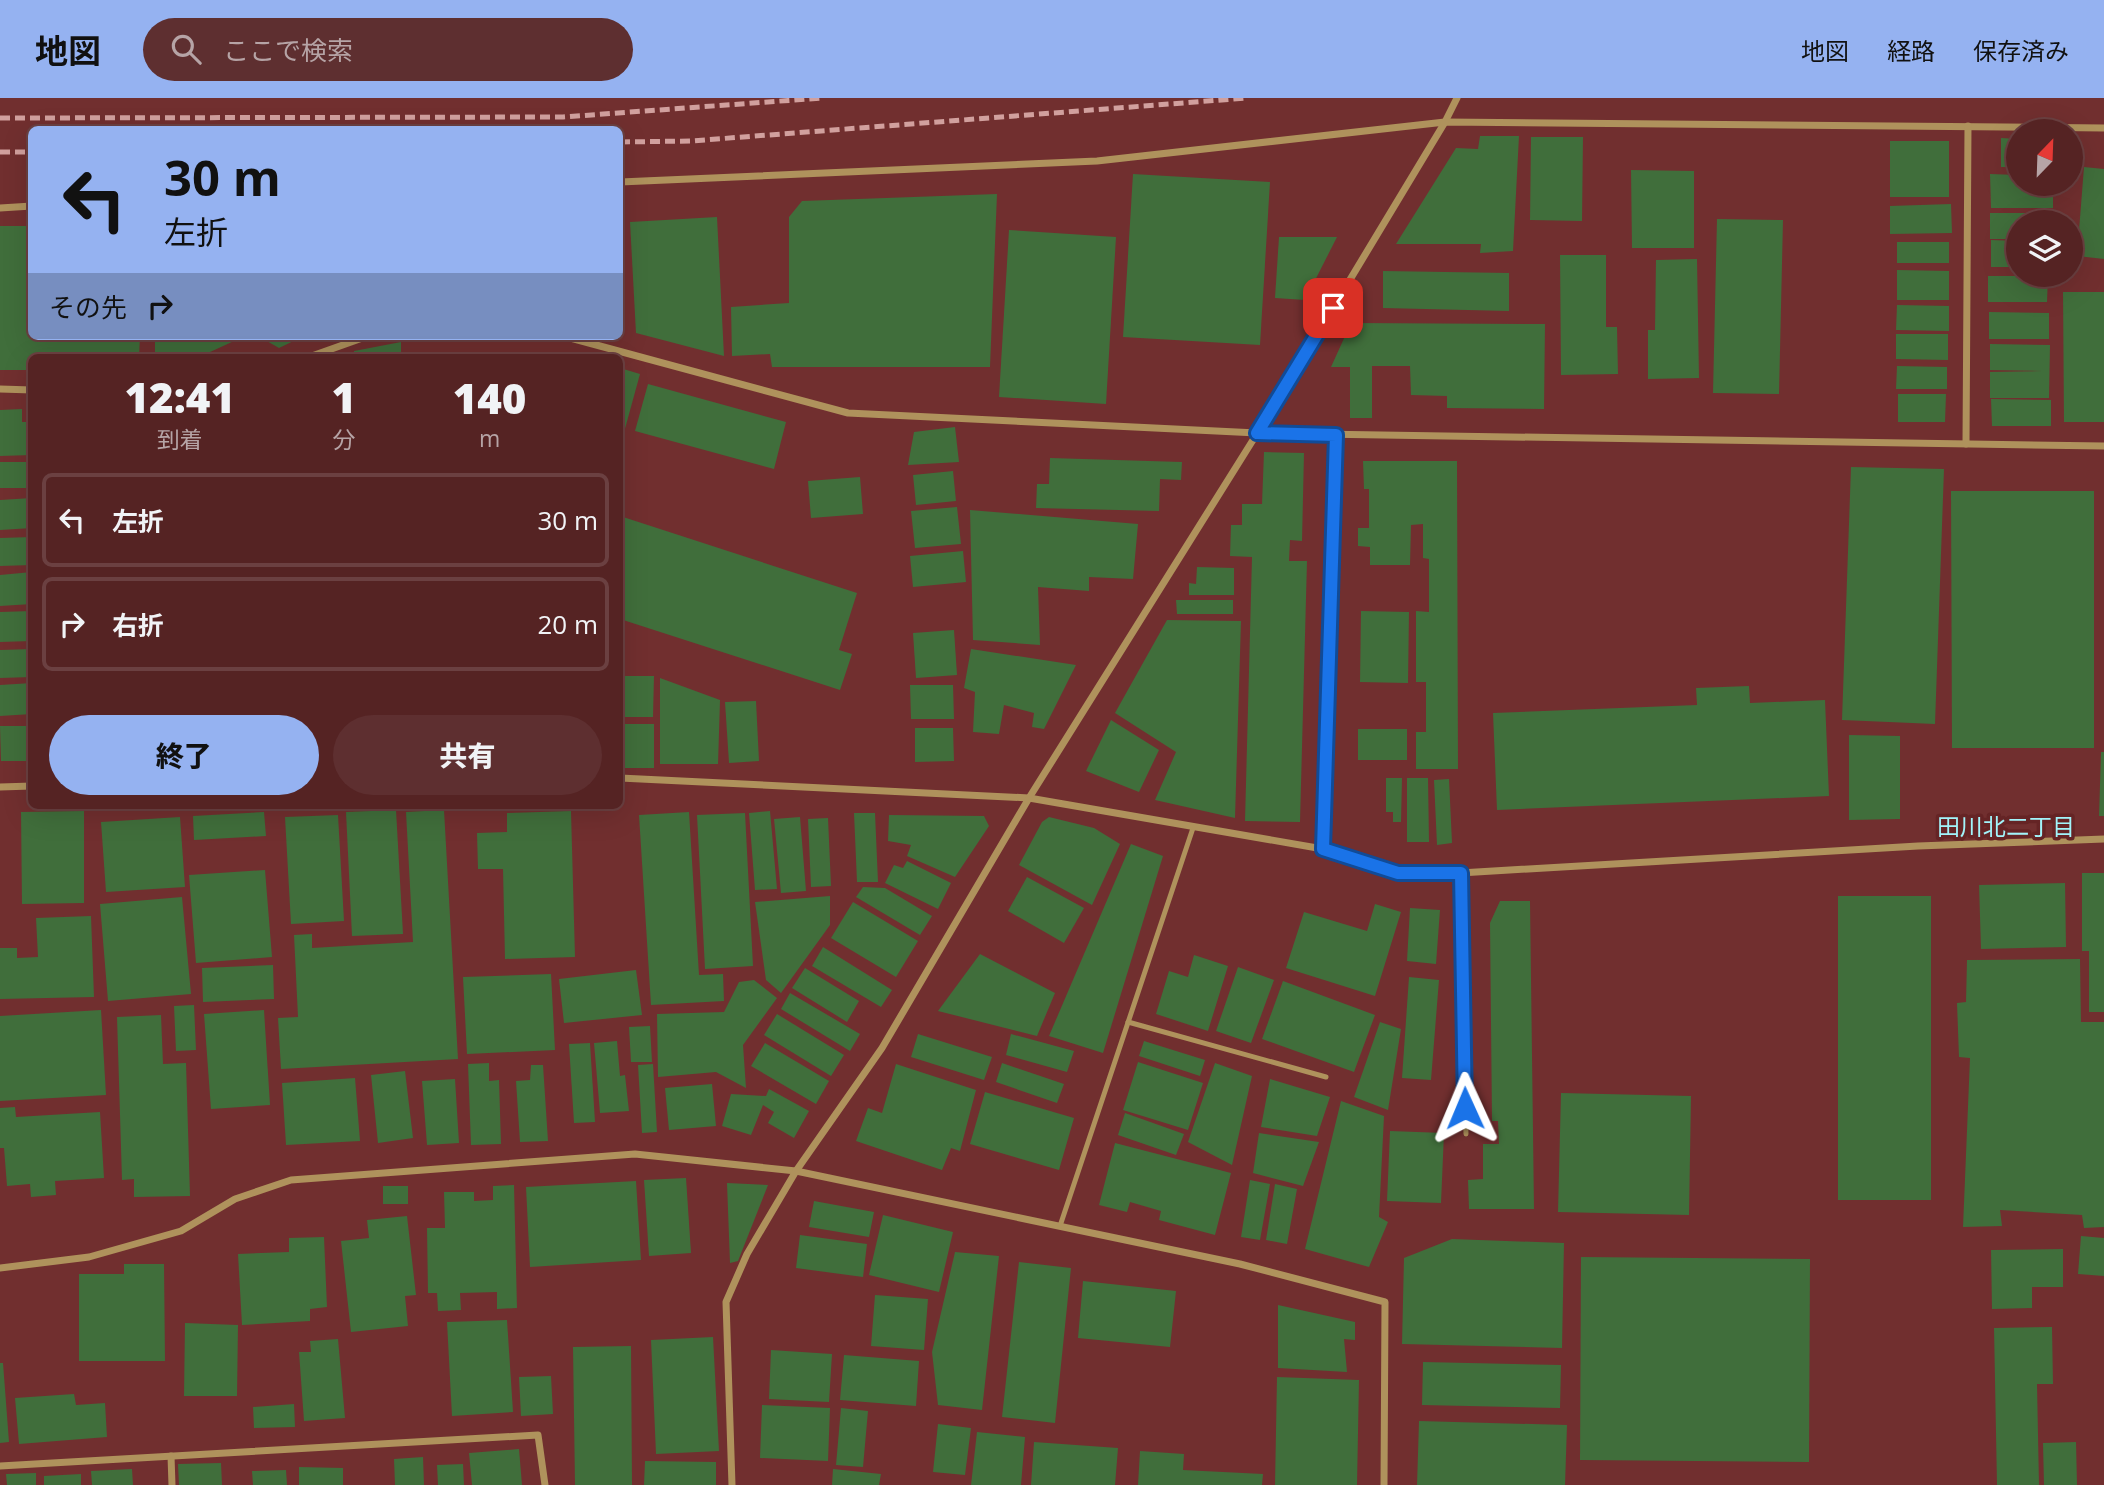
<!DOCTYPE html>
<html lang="ja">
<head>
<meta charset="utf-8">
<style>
  body { margin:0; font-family:"Open Sans","Noto Sans JP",sans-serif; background:#5e2f30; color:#f1f3f6; height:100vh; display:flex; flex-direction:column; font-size:26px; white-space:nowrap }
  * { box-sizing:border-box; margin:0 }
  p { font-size:23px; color:#b6a4a6 }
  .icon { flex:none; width:38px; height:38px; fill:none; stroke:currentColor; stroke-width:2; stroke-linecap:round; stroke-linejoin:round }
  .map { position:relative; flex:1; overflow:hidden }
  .side { position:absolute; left:28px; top:256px; width:595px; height:455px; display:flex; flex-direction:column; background:#552323; border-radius:10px; box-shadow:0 7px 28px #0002,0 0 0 2px #6b4041 }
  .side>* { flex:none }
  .hud { position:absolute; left:28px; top:28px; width:595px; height:214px; border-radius:10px; box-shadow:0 7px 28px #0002,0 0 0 2px #6b4041; background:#95b2f1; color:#111; overflow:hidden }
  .needle { width:46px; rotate:23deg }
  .controls { position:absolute; left:2006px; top:21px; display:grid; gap:14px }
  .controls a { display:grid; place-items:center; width:77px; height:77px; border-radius:50%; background:#552323; box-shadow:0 7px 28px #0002,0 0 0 2px #6b4041; font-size:35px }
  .pin { position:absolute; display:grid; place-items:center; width:60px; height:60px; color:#fff; margin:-30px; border-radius:14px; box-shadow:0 4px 10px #0006 }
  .me { position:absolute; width:77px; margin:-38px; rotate:359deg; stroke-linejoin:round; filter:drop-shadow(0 0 5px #0008) }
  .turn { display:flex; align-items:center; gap:24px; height:147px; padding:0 21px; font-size:32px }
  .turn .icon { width:91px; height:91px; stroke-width:2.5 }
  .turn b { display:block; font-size:49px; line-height:60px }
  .then { display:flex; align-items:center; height:66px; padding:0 21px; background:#0003; gap:14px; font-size:26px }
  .eta { display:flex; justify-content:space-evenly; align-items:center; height:119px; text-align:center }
  .eta b { font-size:42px; font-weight:800; line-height:49px }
  .primary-button { display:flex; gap:14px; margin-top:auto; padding:14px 21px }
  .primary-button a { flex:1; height:80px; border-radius:42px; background:#95b2f1; color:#111; font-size:28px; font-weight:800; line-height:80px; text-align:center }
  .primary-button a+a { background:#5e2f30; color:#f1f3f6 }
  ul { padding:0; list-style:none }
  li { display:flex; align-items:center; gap:21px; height:94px; margin:0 14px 10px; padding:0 7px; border:4px solid #6b4041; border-radius:10px }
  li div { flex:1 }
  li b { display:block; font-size:26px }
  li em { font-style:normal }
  header { display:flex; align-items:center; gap:42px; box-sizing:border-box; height:98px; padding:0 35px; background:#95b2f1; color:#111 }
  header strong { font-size:33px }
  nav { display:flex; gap:38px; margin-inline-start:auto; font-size:24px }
  .search { width:490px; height:63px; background:#5e2f30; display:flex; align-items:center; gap:18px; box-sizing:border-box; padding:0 24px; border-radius:38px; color:#b6a4a6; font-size:26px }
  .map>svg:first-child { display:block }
</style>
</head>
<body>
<header>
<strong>地図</strong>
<div class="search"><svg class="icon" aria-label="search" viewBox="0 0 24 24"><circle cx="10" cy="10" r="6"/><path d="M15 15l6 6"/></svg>ここで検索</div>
<nav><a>地図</a><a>経路</a><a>保存済み</a></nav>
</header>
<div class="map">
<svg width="2104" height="1387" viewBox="0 0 2104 1387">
  <rect width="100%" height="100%" fill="#712f2f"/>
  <g fill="#406e3b">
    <path d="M1480,38h39l-6,115 -33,2 1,-9h-85l60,-96 22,1z"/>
    <path d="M1531,39h52l-1,84 -52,-1z"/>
    <path d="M2001,40l17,1v28h-17z"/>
    <rect x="1890" y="43" width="59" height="56"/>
    <path d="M2084,69l20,2v90l-27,-3z"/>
    <path d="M1631,72l63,1v77h-62z"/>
    <path d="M1133,76l137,8 -10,163 -137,-8z"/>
    <path d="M1990,76l28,1v9h35v24h-62z"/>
    <path d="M997,96l-7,173h-218l-2,-13 -38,2 -1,-49 58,-4v-86l13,-16z"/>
    <path d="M1951,106l1,29 -62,1v-28z"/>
    <path d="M1990,115h59v9h-31v17h-28z"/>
    <path d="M717,119l7,139 -88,-23 -6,-111z"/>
    <path d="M1717,121l66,1 -4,174 -66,-1z"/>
    <path d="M0,128h32v110h108l-1,21h-107v13h-32z"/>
    <path d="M1009,132l107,7 -10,167 -107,-7z"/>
    <path d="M1279,139h58l-32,63 -30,-2z"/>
    <path d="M1991,142l27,1v26h-27z"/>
    <rect x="1897" y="144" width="52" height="21"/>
    <path d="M1560,157h46v72h11l1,47 -57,1z"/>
    <path d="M1697,161l2,119 -51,1v-49h7l1,-70z"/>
    <path d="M620,166h2l2,54h-4z"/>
    <path d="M1897,172l52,1v29h-52z"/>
    <path d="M1383,173l126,2v38l-126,-3z"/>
    <path d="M1988,178h60l-1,26h-59z"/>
    <path d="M2063,194h41v130h-40z"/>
    <path d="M1897,207l52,1v25l-53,-1z"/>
    <path d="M1989,214l60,1v26h-60z"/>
    <path d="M1351,225l194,1 -1,85 -97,-1v-12l-36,-1 -1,-29h-38v52h-22v-51h-19z"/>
    <path d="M1896,236h52v26l-52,-1z"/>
    <path d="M155,238h90l-35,16 1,5h-56z"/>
    <path d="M258,238h46l-25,12z"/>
    <path d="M401,244v15h-47v-6z"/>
    <path d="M1990,246l60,1 -1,53h-59v-26l52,-1 -52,-1z"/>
    <path d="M1897,268l50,1v22h-51z"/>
    <path d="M620,270l20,6 -17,62 -3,-1z"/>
    <path d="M648,286l138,38 -12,47 -139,-38z"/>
    <path d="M1898,296h48l-1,28h-47z"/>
    <path d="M1991,301l60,1v26h-59z"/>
    <path d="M22,311v13h10v33l-32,1v-46z"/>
    <path d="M955,329l4,35 -51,3 6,-33z"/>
    <path d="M1264,354l40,1 -2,88 -12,-1 -1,21h18l-7,261 -55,-1 7,-264 -22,-1 1,-31h11v-21h20z"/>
    <path d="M1050,360l132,4 -1,18 -21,-1 -1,32 -123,-3 1,-24h12z"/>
    <path d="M1363,363h94l1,308h-42v-37h10v-50h-10v-71l13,1v-53l-6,-1v-34l-12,1 -1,40h-40v-18l-12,-1v-18h11v-39h-5z"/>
    <rect x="0" y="364" width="32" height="26"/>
    <path d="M1851,369l93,2 -9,255 -93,-4z"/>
    <path d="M953,373l3,30 -40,4 -3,-30z"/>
    <path d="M860,379l3,37 -52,4 -3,-37z"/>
    <path d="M1951,393h143v257h-142z"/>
    <path d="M32,400v30l-32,2v-30z"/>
    <path d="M957,409l4,37 -46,4 -4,-37z"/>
    <path d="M970,412l168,14 -5,55 -44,-2v14l-51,-4 2,58 -67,-5z"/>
    <path d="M620,418l237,77 -18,57 13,4 -12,36 -220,-71z"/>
    <path d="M32,439v28l-32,1v-28z"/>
    <path d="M963,453l3,31 -53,5 -3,-31z"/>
    <path d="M1197,469l37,1v27h-45v-12l7,1z"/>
    <path d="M32,474v32l-32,2v-31z"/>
    <path d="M1176,502h57v14h-56z"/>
    <path d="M32,513v30l-32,1v-30z"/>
    <path d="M1361,513l48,1 -1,71 -48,-1z"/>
    <path d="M1167,522l74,1 -6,197 -80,-18 21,-48 -61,-39z"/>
    <path d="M954,532l3,45 -41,3 -3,-45z"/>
    <path d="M32,551v28l-32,1v-28z"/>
    <path d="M971,551l105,16 -32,64 -12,-2 2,-14 -30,-8 -5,29 -26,-2 2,-40 -11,-4z"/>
    <path d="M624,578h30l-1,41h-29z"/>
    <path d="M660,580l60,22 -2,64h-58z"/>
    <path d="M32,585v31l-32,2v-31z"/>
    <path d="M910,587h43l1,34h-43z"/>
    <path d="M1749,588l1,17 75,-3 4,96 -332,14 -4,-97 204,-8 -1,-17z"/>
    <path d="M756,603l3,60 -30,2 -4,-61z"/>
    <path d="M1111,622l48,30 -20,42 -53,-21z"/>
    <rect x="623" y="626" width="31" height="44"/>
    <path d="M0,628h32v35h-31z"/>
    <path d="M915,630h38l1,33 -39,1z"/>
    <rect x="1358" y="631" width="49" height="31"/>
    <path d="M1849,637l51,1v83l-51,1z"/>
    <path d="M2101,654h3v64h-5z"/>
    <path d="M1386,680h16l-1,44h-8v-10h-7z"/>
    <path d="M1407,680h21l1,64h-22z"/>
    <path d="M1449,681l3,64 -15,2 -3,-65z"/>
    <path d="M396,712l7,124 -51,2 -6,-124z"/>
    <path d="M444,712l14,249 -177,10 -3,-51 20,-1 -4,-82 18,-1v14l101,-6 -7,-130z"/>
    <path d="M84,713v92l-62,1 -1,-92z"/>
    <path d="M571,713l4,146 -70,2 -2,-90h-25l-1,-36 30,-1v-19z"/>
    <path d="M770,713l7,78 -22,1 -6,-77z"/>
    <path d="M264,714l2,24 -72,4 -1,-24z"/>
    <path d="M689,714l10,163 24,-1 1,27 -73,4 -12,-190z"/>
    <path d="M745,715l8,153 -48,3 -8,-154z"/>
    <path d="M854,715h21l3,69h-21z"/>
    <path d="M338,717l6,106 -53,3 -6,-107z"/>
    <path d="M889,717l95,1 5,10 -34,51 -48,-21 4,-11 -23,-4z"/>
    <path d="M180,719l5,70 -79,5 -5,-70z"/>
    <path d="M800,719l6,74 -25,2 -7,-74z"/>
    <path d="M1049,719l45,11 26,16 -28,61 -73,-40 23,-43z"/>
    <path d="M828,720l3,68 -20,1 -3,-68z"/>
    <path d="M1131,746l32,12 -60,197 -54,-17z"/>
    <path d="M907,763l44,22 -13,26 -53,-26 9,-18 9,3z"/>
    <path d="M265,772l7,87 -76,6 -7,-88z"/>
    <path d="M2082,775h22v139h-15v-61h-7z"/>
    <path d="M1027,779l57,31 -20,35 -56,-32z"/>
    <path d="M2065,785l1,64 -85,2 -2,-64z"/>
    <path d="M863,789l22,1 47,28 -12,19 -64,-38z"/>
    <path d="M830,798v29l-49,68 -15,-13 -11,-78z"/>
    <rect x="1838" y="798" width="93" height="304"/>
    <path d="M182,799l9,97 -83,7 -8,-97z"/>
    <path d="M1500,803h30l4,308h-65l-1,-29 15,-1v-35h16l-1,-23h-6l-2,-198z"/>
    <path d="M853,804l65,39 -22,36 -65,-39z"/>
    <path d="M1375,806l26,8 -26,84 -89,-28 18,-56 63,19z"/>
    <path d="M1410,810l30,2 -4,54 -29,-3z"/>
    <path d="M91,818l3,81 -94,2v-51h17v10l21,-1 -2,-39z"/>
    <path d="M823,849l69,43 -11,17 -69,-41z"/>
    <path d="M980,856l75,39 -18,43 -99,-25z"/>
    <path d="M1194,857l34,11 -20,65 -52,-17 13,-43 19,6z"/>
    <path d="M2080,861l1,63h23v205l-20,1 -2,-13 -82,-5 2,16 -39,1 7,-169 -11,-1 -2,-54 9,-1 1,-42z"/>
    <path d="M273,867l1,34 -71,3 -1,-34z"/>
    <path d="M1238,869l36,13 -23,63 -35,-12z"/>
    <path d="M805,870l54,33 -12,21 -55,-34z"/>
    <path d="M636,872l6,45 -78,8 -5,-44z"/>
    <path d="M551,876l4,76 -88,4 -4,-77z"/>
    <path d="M1409,879l30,3 -8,100 -29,-2z"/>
    <path d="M754,882l23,18 -34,47 3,43 -30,-16 -58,5 -1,-63 67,-2 15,-30z"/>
    <path d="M1283,883l92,34 -21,57 -92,-33z"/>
    <path d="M790,895l70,41 -10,17 -69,-42z"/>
    <path d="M194,907l2,45 -20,1 -2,-45z"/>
    <path d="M101,912l5,85 -106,6v-85z"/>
    <path d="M264,912l6,95 -59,4 -7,-95z"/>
    <path d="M777,916l67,41 -13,21 -67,-41z"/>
    <path d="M161,917l2,49 23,-1 4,133 -56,1v-18l-12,1 -5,-163z"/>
    <path d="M1380,924l21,7 -13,81 -34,-13z"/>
    <path d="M650,928l2,36h-21l-2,-35z"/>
    <path d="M918,936l74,23 -8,23 -73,-23z"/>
    <path d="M1011,936l63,17 -7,21 -61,-17z"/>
    <path d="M617,943l3,35 5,-1 4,36 -29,2 -6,-70z"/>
    <path d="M1144,943l61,19 -5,16 -61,-20z"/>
    <path d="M590,945l5,79 -21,1 -5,-79z"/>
    <path d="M765,945l64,38 -13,23 -65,-38z"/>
    <path d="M1138,964l65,21 -15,47 -65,-20z"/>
    <path d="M489,965v18l10,-1 2,64 -30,1 -3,-81z"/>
    <path d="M1002,965l62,21 -7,19 -61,-21z"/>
    <path d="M1215,965l37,13 -20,89 -44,-23z"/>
    <path d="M653,966l4,68 -15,1 -4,-68z"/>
    <path d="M896,966l80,26 -16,61 -9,-3 -9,22 -86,-29 12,-33 14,5z"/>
    <path d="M531,967h12l5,76 -28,1 -4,-61 14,-1z"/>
    <path d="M405,973l8,67 -35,5 -7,-68z"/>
    <path d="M355,980l5,63 -74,4 -4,-62z"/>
    <path d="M455,981l4,64 -32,2 -5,-64z"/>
    <path d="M1270,981l60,18 -13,39 -56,-9z"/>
    <path d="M712,986l4,42 -47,4 -4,-42z"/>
    <path d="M769,991l40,22 -15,27 -26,-15 6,-11 -11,-7 -12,30 -29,-9 9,-32 35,2z"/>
    <path d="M985,994l89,26 -15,52 -89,-26z"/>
    <path d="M1561,995l130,3 -2,119 -131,-3z"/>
    <path d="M1341,1003l43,15 -5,101 9,5 -19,45 -64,-18z"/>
    <path d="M15,1009l1,10 84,-5 4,66 -49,3 1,14 -25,2 -1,-13 -23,2 -3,-38h-4v-40z"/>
    <path d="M1125,1015l59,21 -8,21 -58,-20z"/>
    <path d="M1390,1033l54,2 -3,70 -54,-2z"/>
    <path d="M1259,1035l60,9 -16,44 -50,-13z"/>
    <path d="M1115,1045l116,30 -16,62 -56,-15 2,-9 -31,-9 -3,10 -28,-7z"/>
    <path d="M686,1080l5,75 -42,3 -5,-76z"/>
    <path d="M1250,1082l20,4 -10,56 -19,-3z"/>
    <path d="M636,1083l5,79 -111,7 -4,-80z"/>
    <path d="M727,1085l41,2 -30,76 -8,2z"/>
    <path d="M1275,1086l22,5 -10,55 -21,-4z"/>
    <path d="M514,1087l3,123 -20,1v-17l-37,1 1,17 -23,1 -1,-18h-9l-1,-65h18l-1,-36h30v9l19,-1v-14z"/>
    <rect x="383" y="1088" width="25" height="18"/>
    <path d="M814,1103l60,11 -5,25 -60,-10z"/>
    <path d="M883,1117l70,17 -14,60 -70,-17z"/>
    <path d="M407,1118l9,79 -11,1 3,30 -57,6 -10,-91 28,-3 -2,-18z"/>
    <path d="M800,1137l67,9 -4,33 -67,-9z"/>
    <path d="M2081,1138l23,2v38l-26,-2z"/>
    <path d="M324,1139l3,70 -17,2v12l-68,4 -4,-71 51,-2v-14z"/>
    <path d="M1452,1141l112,4 -2,105 -160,-4 2,-86z"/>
    <path d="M2063,1151v38h-31v21l-40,1 -1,-59z"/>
    <path d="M955,1154l44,4 -17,154 -44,-5 -6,-53z"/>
    <path d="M1581,1159l229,2 -1,203 -229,-2z"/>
    <path d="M1019,1164l52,6 -16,155 -53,-6z"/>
    <path d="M124,1166h40l1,97h-86v-87h45z"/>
    <path d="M1083,1183l93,10 -6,56 -92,-9z"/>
    <path d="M875,1197l53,4 -4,51 -53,-4z"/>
    <path d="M1278,1207l77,17v18l-11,-1 3,33 -69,-4z"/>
    <path d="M507,1222l6,92 -61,4 -5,-94z"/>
    <path d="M185,1225l53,2 -1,71h-53z"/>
    <path d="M2052,1229l1,57h-16l2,101h-42l-3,-157z"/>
    <path d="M713,1239l6,114 -63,3 -5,-114z"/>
    <path d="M338,1241l7,79 -41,3 -5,-69h12l-1,-11z"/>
    <path d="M631,1248l1,139h-57l-2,-138z"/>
    <path d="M771,1252l61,4 -3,48 -60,-3z"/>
    <path d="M844,1257l75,6 -3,45 -76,-6z"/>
    <path d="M1423,1264l138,3 -1,43 -138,-3z"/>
    <path d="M0,1265h3l6,79 -9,1z"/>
    <path d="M551,1278l2,38 -32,2 -2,-39z"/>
    <path d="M1277,1279l82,3 -2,105h-82z"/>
    <path d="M74,1296l2,11 29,-2 2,34 -88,7 -4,-46z"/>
    <path d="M294,1306l1,23 -41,1 -1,-21z"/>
    <path d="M762,1307l68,3 -2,53 -68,-3z"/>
    <path d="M841,1310l27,3 -5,56 -27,-2z"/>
    <path d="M1419,1323l148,4 -2,60h-148z"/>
    <path d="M938,1326l33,4 -6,47 -32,-3z"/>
    <path d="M977,1334l48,5 -4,48h-50z"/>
    <path d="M1034,1344l84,6 -3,37h-84z"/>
    <path d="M2076,1344l1,43h-33l-1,-42z"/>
    <path d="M519,1351l3,36h-50l-3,-32z"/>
    <path d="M1140,1353l44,3 -1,16 80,4 -1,11h-124z"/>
    <path d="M423,1359l1,28h-29l-1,-26z"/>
    <path d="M645,1363l71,1v23h-72z"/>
    <path d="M221,1365l1,22h-43l-1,-21z"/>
    <path d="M463,1366l1,21h-26l-1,-20z"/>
    <path d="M299,1369l44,1v17h-44z"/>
    <path d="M132,1371l1,16h-41l-1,-14z"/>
    <path d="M833,1371l48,5 -2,11h-47z"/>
    <path d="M286,1372l1,15h-34l-1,-14z"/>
    <path d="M36,1375v12h-29l-1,-11z"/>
    <path d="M81,1376v11h-37v-9z"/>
  </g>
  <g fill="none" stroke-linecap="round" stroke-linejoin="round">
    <g stroke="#af925c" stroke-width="5">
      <path d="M1460,775l6,261"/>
      <path d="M1128,924l198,55"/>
      <path d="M1060,1128l133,-398"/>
    </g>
    <g stroke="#af925c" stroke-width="7">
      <path d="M620,84l477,-21 348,-39 659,6"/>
      <path d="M0,110l32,-2"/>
      <path d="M563,238l285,77 409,20 847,13"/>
      <path d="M309,259l59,-21"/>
      <path d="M0,291l32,1"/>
      <path d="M1966,346l2,-318"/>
      <path d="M620,680l409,20 294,51 74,24h63l458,-27 186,-7"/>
      <path d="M0,689l32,-1"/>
      <path d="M1323,751l13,-414"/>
      <path d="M0,1170l89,-11 92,-26 54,-32 56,-19 344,-26 161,17 444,93 145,38 -1,183"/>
      <path d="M171,1358l1,29"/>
      <path d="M0,1368l538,-31 7,50"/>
      <path d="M732,1387l-6,-183 21,-48 49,-83 86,-123 147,-250 234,-374 182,-302 12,-24"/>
    </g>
    <g stroke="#d1a09e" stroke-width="5" stroke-dasharray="10 5" stroke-linecap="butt">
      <path d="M0,20l563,-1 259,-19"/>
      <path d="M620,44l71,-1 556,-43"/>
      <path d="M0,54h32"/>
    </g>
  </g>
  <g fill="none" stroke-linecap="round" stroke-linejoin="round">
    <g stroke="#114b97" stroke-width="18">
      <path id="route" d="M1333,210l-76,125 79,2 -13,414 75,24h63l4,235"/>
    </g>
    <use href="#route" stroke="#1a73e8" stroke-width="12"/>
  </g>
  <g text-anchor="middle" stroke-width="7" stroke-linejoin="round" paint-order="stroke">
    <g font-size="23" fill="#a2f4fa" stroke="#652425">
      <text x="2006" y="737">田川北二丁目</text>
    </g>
  </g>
</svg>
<div class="controls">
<a><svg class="needle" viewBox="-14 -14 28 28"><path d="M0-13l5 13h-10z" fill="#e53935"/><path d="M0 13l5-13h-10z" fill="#b6a4a6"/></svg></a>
<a><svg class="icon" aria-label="layers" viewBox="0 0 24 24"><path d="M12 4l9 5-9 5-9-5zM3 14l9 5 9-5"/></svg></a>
</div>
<div class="pin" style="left:1333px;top:210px;background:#d93025"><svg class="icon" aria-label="arrive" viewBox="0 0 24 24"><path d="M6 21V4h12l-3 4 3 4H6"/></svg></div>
<svg class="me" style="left:1465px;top:1010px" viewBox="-20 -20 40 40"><path d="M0-17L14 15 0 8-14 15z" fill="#1a73e8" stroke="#fff" stroke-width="4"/></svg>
<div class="hud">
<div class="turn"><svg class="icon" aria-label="left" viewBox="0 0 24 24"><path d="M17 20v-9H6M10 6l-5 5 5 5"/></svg><div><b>30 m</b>左折</div></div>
<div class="then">その先<svg class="icon" aria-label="right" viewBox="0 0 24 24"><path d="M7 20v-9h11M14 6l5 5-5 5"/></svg></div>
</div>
<section class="side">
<div class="eta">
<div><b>12:41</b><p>到着</p></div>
<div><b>1</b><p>分</p></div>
<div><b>140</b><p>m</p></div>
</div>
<ul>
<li><svg class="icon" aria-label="left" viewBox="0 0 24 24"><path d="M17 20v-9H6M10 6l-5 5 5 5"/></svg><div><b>左折</b></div><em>30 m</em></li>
<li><svg class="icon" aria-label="right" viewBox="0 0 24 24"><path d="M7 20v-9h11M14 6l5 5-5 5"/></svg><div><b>右折</b></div><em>20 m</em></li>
</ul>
<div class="primary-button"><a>終了</a><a>共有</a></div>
</section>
</div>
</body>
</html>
